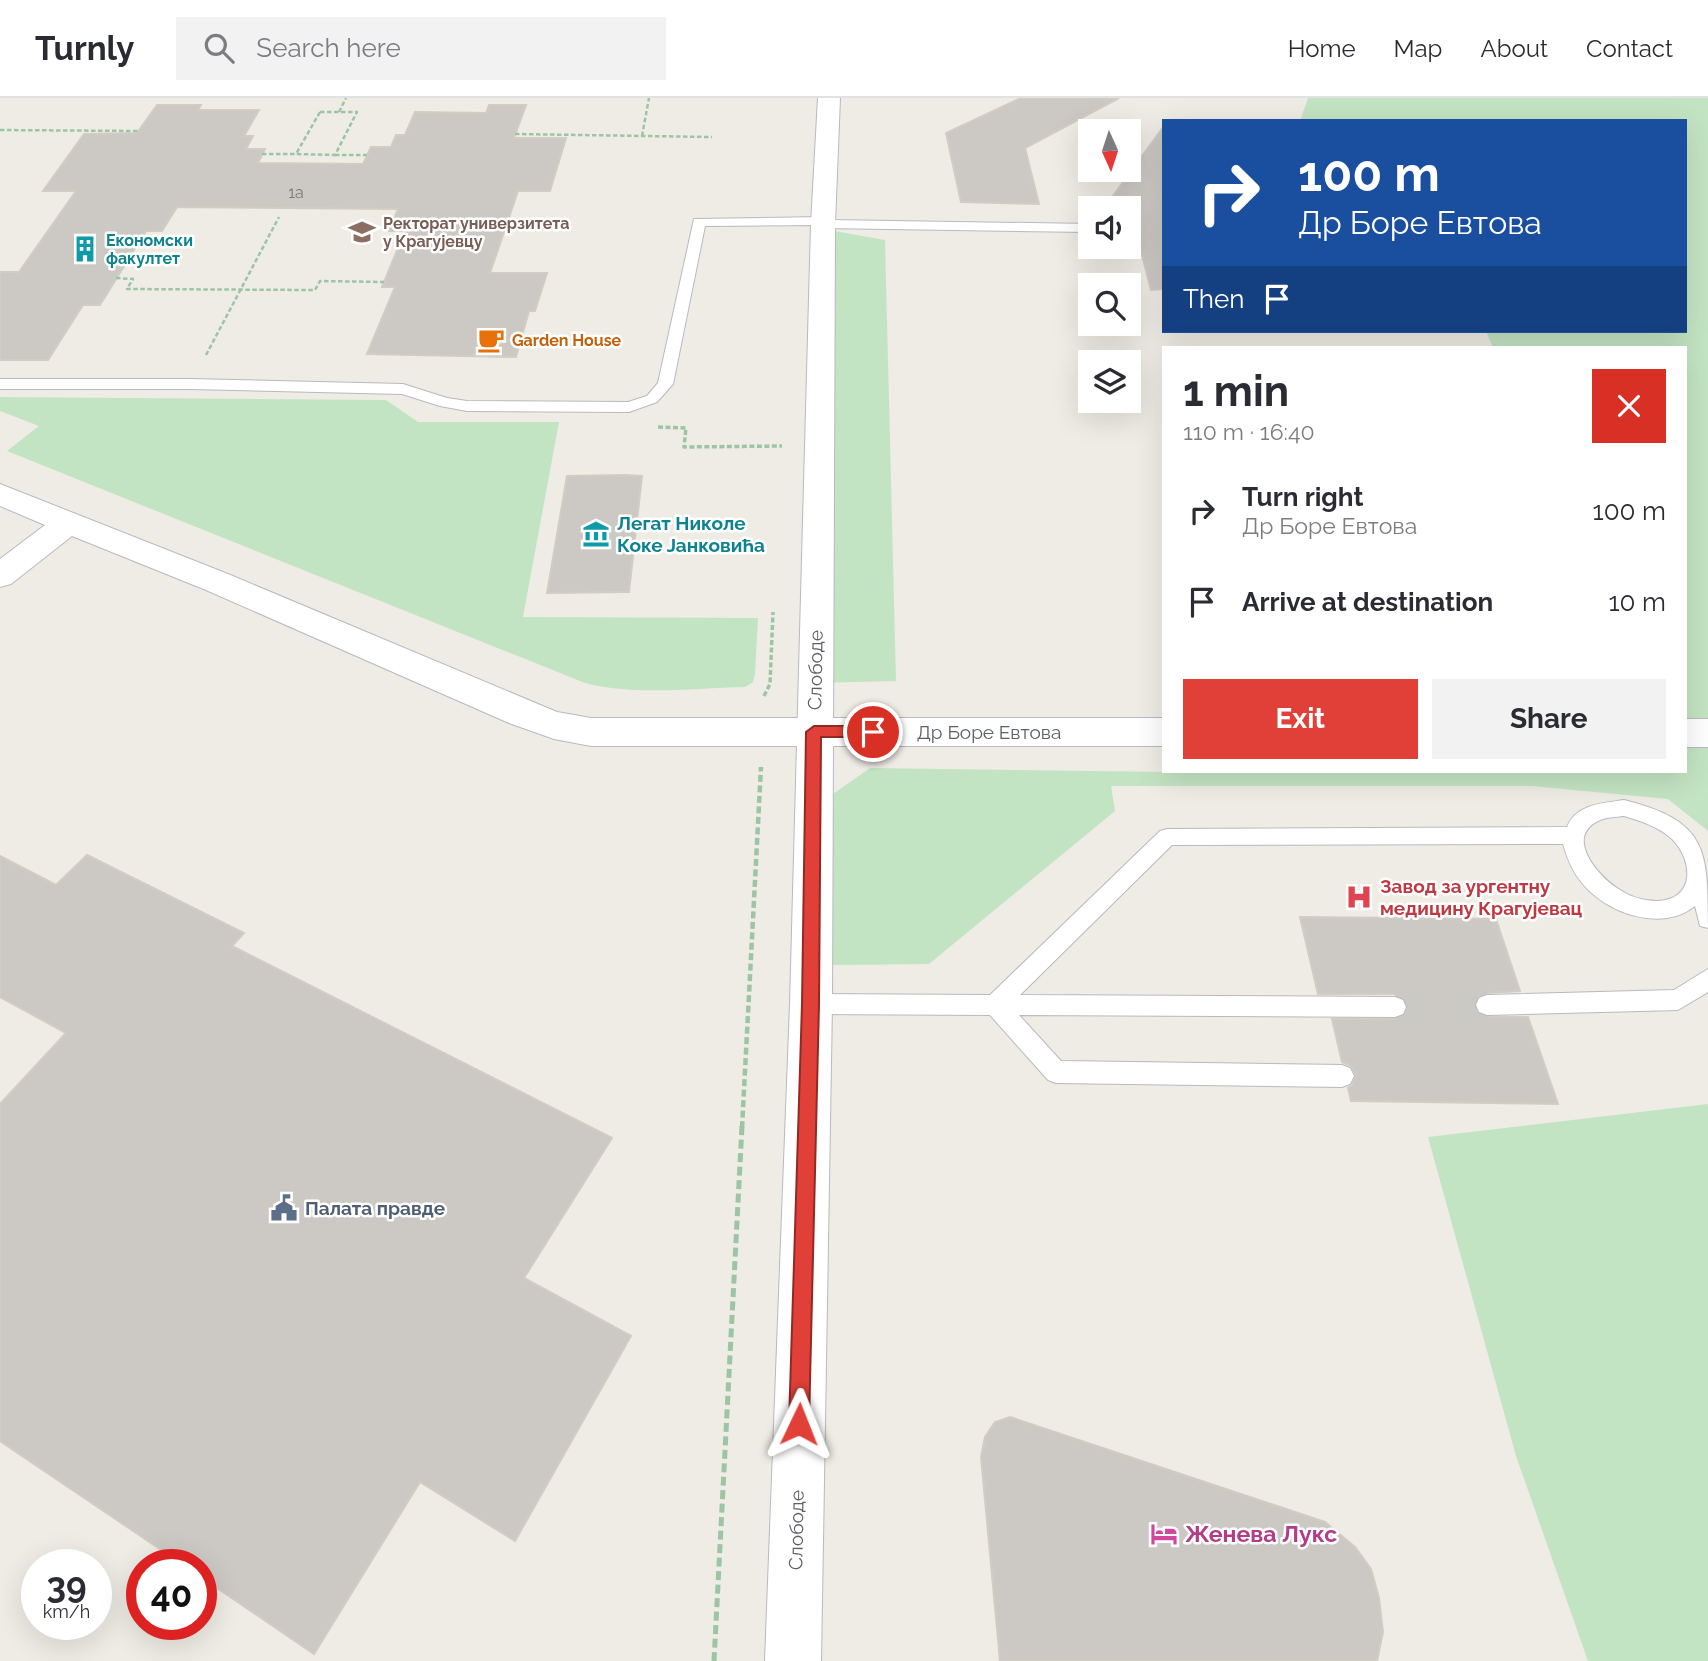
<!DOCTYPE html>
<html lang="en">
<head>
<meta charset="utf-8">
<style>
  body { margin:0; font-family:Raleway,sans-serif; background:#f2f2f3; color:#2b2b33; height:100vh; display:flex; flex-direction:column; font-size:26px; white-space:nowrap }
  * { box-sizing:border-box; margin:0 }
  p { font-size:23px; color:#7c7c81 }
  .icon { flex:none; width:38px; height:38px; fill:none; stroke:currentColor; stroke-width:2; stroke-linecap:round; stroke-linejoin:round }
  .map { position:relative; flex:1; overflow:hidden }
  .sheet { position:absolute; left:1162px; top:248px; width:525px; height:427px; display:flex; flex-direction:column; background:#fff; border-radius:0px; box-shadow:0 7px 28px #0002 }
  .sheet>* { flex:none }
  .banner { position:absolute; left:1162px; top:21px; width:525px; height:214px; border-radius:0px; box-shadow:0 7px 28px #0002; background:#1a4fa0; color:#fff; overflow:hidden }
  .needle { width:46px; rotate:177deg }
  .buttons { position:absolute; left:1078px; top:21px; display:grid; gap:14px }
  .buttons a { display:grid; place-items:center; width:63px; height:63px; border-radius:0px; background:#fff; box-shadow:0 7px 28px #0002; font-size:35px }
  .speed { position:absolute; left:21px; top:1451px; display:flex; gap:14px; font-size:35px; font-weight:700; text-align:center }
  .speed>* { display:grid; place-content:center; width:91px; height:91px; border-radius:50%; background:#fff; box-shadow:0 7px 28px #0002; line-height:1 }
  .speed small { font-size:18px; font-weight:400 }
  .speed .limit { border:10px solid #d22; background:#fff; color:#111 }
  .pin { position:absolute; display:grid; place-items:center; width:60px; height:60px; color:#fff; margin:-30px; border:4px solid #fff; border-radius:50%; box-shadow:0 2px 7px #0007 }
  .me { position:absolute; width:77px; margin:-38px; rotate:2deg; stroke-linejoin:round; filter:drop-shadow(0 0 5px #0008) }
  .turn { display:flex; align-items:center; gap:24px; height:147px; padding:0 21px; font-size:32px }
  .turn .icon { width:91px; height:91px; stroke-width:2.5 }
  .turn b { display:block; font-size:49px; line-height:60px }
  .then { display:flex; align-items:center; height:66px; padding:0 21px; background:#0003; gap:14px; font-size:26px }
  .round { display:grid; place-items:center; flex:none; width:74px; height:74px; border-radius:0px; background:#f2f2f3 }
  .summary { display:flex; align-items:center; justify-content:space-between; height:119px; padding:0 21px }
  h1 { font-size:42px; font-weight:700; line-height:52px }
  .primary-button { display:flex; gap:14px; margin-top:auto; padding:14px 21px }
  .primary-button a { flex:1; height:80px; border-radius:0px; background:#e14038; color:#fff; font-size:28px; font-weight:700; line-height:80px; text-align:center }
  .primary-button a+a { background:#f2f2f3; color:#2b2b33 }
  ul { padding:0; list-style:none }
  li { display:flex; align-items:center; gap:21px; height:91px; padding:0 21px }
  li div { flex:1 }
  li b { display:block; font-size:26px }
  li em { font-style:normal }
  header { display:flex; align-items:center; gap:42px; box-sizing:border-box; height:98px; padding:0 35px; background:#fff; border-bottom:2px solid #e1e1e2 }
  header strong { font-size:33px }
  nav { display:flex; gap:38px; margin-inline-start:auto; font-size:24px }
  .search { width:490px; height:63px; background:#f2f2f3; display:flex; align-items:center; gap:18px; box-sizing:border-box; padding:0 24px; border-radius:0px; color:#7c7c81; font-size:26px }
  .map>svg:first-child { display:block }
</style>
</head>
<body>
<header>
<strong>Turnly</strong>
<div class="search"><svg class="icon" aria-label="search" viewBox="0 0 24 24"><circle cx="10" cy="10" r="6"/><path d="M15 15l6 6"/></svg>Search here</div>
<nav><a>Home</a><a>Map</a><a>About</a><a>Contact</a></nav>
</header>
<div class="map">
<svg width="1708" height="1563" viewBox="0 0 1708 1563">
  <rect width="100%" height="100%" fill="#eeece4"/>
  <g fill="#c3e4c2">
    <path d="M1308,0h400v733l-40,-32 -136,-13h-421l4,25 -186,153 -98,1 2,-171 37,-26 294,4h522l-1,-424h-192l-7,-17h199v-210h-385z"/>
    <path d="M823,131l62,11 11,441 -81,2z"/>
    <path d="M0,299l386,3 32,22h141l-36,195 235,1 -3,56 -2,8 -8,5c-50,1 -112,9 -160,-4l-578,-232 32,-25 -39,-15z"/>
    <path d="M1708,1006v557h-120l-72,-205 -88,-319z"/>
  </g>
  <g fill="#ccc8c4" stroke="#d2cdc3" stroke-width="2">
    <path d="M1021,0h98l-94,50 14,56 -78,-2 -15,-69z"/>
    <path d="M157,7h44l-3,5h61l-15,26h9l-7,13h19l-7,14 105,1 8,-17h20l5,-12h9l10,-23 71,1 3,-8h37l-12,33h52l-16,53h-32l-28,82h57l-12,38h-6l-13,46 -149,-3 28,-67h-13l23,-56h-16l9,-22 -221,-2 -15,24h-16l-46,74h-17l-35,55h-48v-88h19l57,-81h-33l41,-57 53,-1z"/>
    <path d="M1164,28v163l-13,1 -22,-85 -22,-1z"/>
    <path d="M625,377l17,1 -13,116 -82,1 20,-117z"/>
    <path d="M87,757l157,78 -12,13 380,192 -88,140 107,58 -116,205 -95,-59 -106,172 -113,-77v-13h-19l-182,-123v-337l66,-71 -66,-36v-141l56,29z"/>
    <path d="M1300,819l196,2 24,72 -34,2 -9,4 -3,9 4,8 8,3h42l30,87 -207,-3 -3,-13 4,-3 4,-10 -5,-9 -9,-4 -10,-43h64l9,-4 3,-9 -4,-8 -9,-4h-77z"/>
    <path d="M1010,1319l315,105 30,25 16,22 8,29 4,34 -6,29h-377l-19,-204 4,-20 10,-15z"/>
  </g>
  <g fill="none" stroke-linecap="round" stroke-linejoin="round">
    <path stroke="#cac9c4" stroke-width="39" stroke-dasharray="39 19" stroke-linecap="butt" d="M1395,909l92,-2"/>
    <g stroke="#b7babe" stroke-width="2">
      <g id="service">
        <path d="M823,119l6,3 261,4v8l-267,-4 -6,-3 -112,1 -32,158 -16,18 -28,10 -162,-1 -27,-5 -38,-12 -212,-5h-190v-10h190l213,5 44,14 20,3 161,1 19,-6 11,-13 36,-164z"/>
        <path d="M1624,702c84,21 84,50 84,128l-8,-2 -5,-20c-33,27 -89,7 -113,-23 -10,-12 -15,-25 -19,-39l-391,1 -152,150 375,2 8,3 3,7 -3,7 -8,3 -376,-2 42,46 281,4 8,3 4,8 -4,8 -8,3 -286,-4 -8,-3 -58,-65 -179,-1 -8,-3 -3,-7 3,-7 8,-3 179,1 170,-164 7,-2 400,-2c9,-23 36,-24 57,-27zM1624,718c17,5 35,11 48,23 22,22 23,61 -15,62 -14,0 -29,-5 -40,-13 -20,-13 -52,-51 -19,-67 7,-4 18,-4 26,-5z"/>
        <path d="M1708,871v23l-30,18 -191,5 -8,-3 -3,-7 3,-7 8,-3 187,-5z"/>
      </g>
    </g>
    <g stroke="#b7babe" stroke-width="2">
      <g id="minor">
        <path d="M0,386l228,90 329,138 34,6h573v28h-573l-37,-7 -45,-16 -303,-133 -134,-54 -61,48 -11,3v-28l45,-34 -45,-19z"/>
        <rect x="1685" y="621" width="23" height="28"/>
      </g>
    </g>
    <g stroke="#b7babe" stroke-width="2">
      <path id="tertiary" d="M818,0h22l-5,126 -3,780 -11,657h-56l25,-657 21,-780z"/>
    </g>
    <g stroke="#9cc5a6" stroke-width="2.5" stroke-dasharray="4.5 2.5" stroke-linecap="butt">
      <path d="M320,14h37l-22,43 -39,-1z"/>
      <path d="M339,14l7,-14"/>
      <path d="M0,32l139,1"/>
      <path d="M515,36l197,3"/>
      <path d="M642,38l7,-38"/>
      <path d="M262,56h34"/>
      <path d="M335,57h32"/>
      <path d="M116,180l17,1 -6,10 188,1 5,-9 64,1"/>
      <path d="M206,257l73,-138"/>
    </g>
    <g stroke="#9cc5a6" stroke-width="3.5" stroke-dasharray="5 2.5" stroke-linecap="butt">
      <path d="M658,329l28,1 -2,19 98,-1"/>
      <path d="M764,598l6,-12 3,-72"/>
    </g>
    <path stroke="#9cc5a6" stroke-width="4.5" stroke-dasharray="7 3.5" stroke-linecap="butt" d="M742,1030l19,-361"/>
    <path stroke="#9cc5a6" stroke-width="5" stroke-dasharray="9 4.5" stroke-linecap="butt" d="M714,1563l28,-535"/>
    <use href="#service" fill="#fff" fill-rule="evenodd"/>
    <use href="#minor" fill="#fff" fill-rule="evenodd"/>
    <use href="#tertiary" fill="#fff" fill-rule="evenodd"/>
  </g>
  <path fill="#e14038" stroke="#922a24" stroke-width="2" d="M814,628h59l8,6 -8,5h-52l-2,267 -10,420 -3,7 -7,3 -7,-3 -3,-7 13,-420 4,-272z"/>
  <defs>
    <g id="university-bare" transform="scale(2.1)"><path d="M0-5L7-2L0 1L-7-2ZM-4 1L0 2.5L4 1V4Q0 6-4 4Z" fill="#8d6e63" stroke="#fff" stroke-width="2.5" paint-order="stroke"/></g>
    <g id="building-bare" transform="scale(2.1)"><path d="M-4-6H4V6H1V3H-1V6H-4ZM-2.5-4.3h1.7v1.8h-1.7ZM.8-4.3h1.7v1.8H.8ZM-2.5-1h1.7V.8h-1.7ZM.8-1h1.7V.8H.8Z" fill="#0f9aa8" stroke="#fff" stroke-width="2.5" paint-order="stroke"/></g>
    <g id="cafe-bare" transform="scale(2.1)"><path d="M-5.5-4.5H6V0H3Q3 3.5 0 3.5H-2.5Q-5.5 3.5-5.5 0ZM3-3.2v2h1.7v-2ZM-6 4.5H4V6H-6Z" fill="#e8710a" stroke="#fff" stroke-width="2.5" paint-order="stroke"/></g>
    <g id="museum-bare" transform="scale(2.1)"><path d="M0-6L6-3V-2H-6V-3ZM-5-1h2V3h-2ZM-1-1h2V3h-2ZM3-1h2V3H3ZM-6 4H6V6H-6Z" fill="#0f9aa8" stroke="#fff" stroke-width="2.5" paint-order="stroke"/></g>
    <g id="hospital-bare" transform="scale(2.1)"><path d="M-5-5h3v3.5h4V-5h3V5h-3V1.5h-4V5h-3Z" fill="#e0444e" stroke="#fff" stroke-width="2.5" paint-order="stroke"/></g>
    <g id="civic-bare" transform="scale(2.1)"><path d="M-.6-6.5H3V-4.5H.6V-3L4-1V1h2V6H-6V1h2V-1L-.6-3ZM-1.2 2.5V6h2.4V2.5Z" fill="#5c6f8a" stroke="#fff" stroke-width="2.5" paint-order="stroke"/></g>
    <g id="hotel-bare" transform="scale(2.1)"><path d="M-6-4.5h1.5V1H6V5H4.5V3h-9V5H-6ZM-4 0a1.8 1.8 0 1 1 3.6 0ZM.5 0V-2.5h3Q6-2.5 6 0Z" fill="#d1479c" stroke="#fff" stroke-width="2.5" paint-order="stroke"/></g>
  </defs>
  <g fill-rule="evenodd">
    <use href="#university-bare" x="362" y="134"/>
    <use href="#building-bare" x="85" y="151"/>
    <use href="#cafe-bare" x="491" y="242"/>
    <use href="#museum-bare" x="596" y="436"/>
    <use href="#hospital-bare" x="1359" y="799"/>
    <use href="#civic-bare" x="284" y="1110"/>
    <use href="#hotel-bare" x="1164" y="1436"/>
  </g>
  <g text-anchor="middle" stroke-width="5" stroke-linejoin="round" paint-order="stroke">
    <g font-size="16" fill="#787a7c">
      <text x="296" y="100">1a</text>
    </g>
    <g font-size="16" font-weight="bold" fill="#785e54" stroke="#fff" text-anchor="start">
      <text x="383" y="131">Ректорат универзитета<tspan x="383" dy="18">у Крагујевцу</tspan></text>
    </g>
    <g font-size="16" font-weight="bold" fill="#0d838f" stroke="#fff" text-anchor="start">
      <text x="106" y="148">Економски<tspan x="106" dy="18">факултет</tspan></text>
    </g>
    <g font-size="16" font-weight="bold" fill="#c56008" stroke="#fff" text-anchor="start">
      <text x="512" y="248">Garden House</text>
    </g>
    <g font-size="19" font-weight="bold" fill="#0d838f" stroke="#fff" text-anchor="start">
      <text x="617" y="432">Легат Николе<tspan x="617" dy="22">Коке Јанковића</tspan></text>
    </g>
    <g font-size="19" fill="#5c6064" stroke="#fff">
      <text transform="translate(815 572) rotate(-89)" y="7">Слободе</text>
      <text x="989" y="641">Др Боре Евтова</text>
      <text transform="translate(796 1432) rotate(-89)" y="7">Слободе</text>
    </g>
    <g font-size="19" font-weight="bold" fill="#be3a42" stroke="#fff" text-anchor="start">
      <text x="1380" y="795">Завод за ургентну<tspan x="1380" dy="22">медицину Крагујевац</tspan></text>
    </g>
    <g font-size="19" font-weight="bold" fill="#4e5e75" stroke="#fff" text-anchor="start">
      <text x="305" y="1117">Палата правде</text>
    </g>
    <g font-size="23" font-weight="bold" fill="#b23c85" stroke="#fff" text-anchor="start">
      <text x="1185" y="1444">Женева Лукс</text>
    </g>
  </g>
</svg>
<div class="buttons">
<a><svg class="needle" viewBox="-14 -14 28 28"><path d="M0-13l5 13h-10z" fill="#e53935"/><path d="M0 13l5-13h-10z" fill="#7c7c81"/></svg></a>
<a><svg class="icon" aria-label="sound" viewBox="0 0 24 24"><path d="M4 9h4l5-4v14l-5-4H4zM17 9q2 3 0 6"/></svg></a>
<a><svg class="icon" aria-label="search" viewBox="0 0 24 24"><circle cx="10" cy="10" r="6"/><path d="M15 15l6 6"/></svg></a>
<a><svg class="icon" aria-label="layers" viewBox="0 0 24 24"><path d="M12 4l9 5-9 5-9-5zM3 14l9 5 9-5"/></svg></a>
</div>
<div class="speed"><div>39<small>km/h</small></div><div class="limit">40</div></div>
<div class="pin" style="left:873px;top:634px;background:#d93025"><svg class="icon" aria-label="arrive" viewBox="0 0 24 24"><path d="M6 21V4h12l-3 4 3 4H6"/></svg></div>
<svg class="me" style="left:799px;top:1326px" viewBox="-20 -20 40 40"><path d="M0-17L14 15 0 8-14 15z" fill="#e14038" stroke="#fff" stroke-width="4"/></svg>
<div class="banner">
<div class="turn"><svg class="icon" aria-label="right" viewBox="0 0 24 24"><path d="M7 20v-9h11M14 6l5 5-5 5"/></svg><div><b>100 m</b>Др Боре Евтова</div></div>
<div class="then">Then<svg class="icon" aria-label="arrive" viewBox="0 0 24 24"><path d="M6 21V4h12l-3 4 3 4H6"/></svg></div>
</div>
<section class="sheet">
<div class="summary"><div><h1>1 min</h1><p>110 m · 16:40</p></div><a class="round" style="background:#d93025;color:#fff"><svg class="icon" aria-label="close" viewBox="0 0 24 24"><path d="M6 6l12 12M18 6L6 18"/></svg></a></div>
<ul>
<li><svg class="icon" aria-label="right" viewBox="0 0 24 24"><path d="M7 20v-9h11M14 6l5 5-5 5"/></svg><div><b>Turn right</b><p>Др Боре Евтова</p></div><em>100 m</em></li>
<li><svg class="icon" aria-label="arrive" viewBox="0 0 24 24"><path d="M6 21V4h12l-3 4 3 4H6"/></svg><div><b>Arrive at destination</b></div><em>10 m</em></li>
</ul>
<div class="primary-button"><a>Exit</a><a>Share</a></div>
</section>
</div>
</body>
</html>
